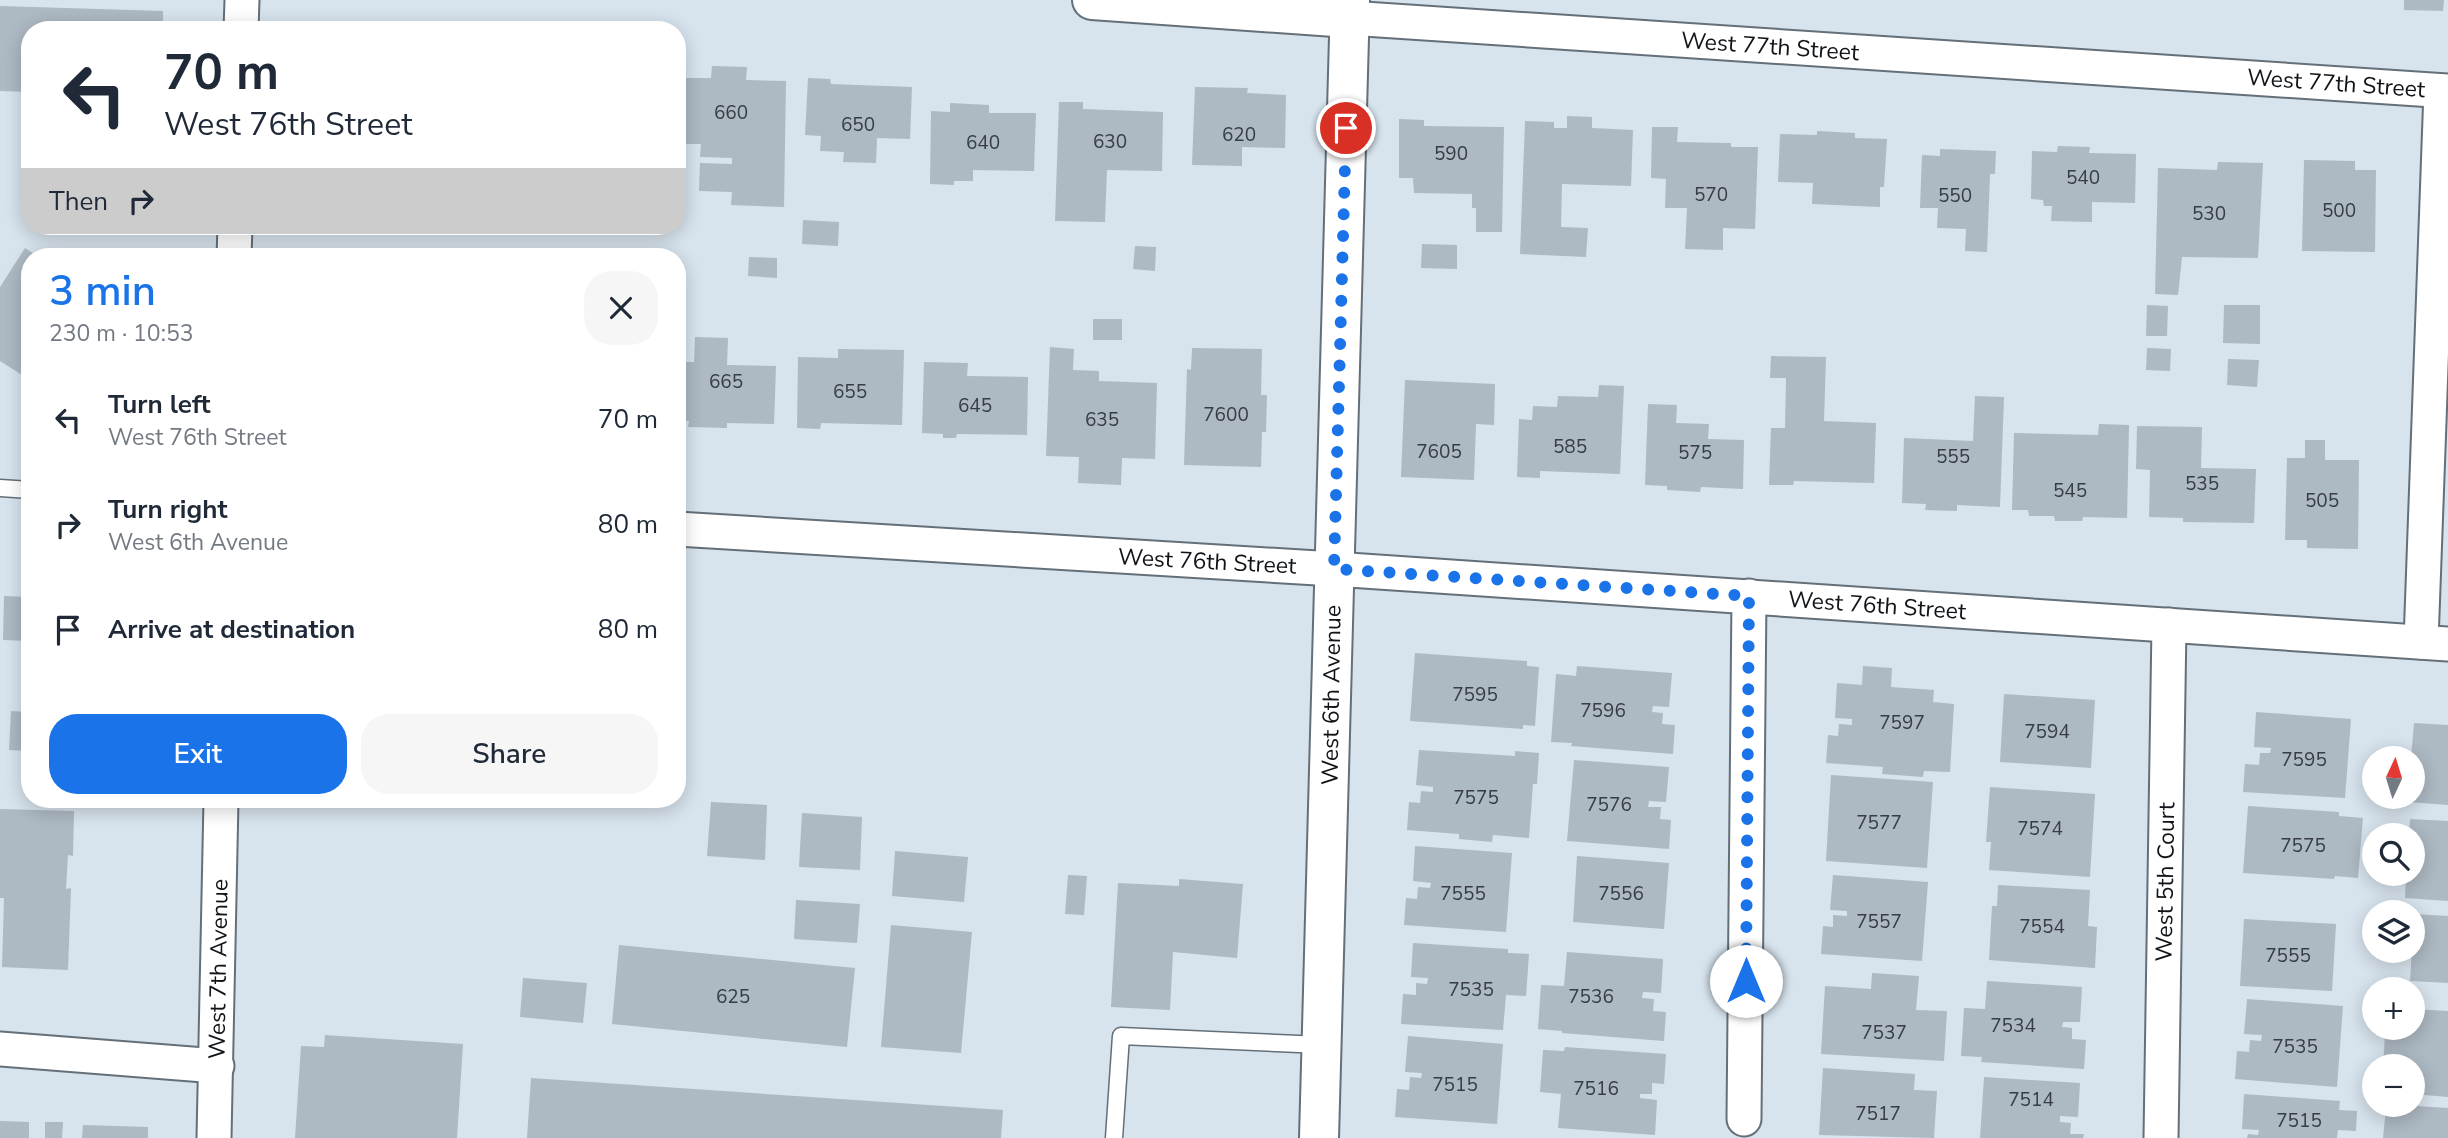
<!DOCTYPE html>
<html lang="en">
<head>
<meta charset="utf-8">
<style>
  body { margin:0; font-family:"Nunito Sans",sans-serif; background:#f6f6f7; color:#1f2937; height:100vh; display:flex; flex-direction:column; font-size:26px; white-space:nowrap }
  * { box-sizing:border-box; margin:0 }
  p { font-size:23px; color:#747a83 }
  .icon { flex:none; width:38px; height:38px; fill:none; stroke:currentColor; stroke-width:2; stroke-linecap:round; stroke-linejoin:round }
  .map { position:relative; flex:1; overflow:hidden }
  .side { position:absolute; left:21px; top:248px; width:665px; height:560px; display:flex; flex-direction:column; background:#fff; border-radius:28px; box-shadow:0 4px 18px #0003 }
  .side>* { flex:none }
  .guide { position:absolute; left:21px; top:21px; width:665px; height:214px; border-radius:28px; box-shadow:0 4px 18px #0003; background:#fff; color:#1f2937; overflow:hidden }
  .needle { width:46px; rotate:4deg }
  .buttons { position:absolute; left:2362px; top:746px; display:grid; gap:14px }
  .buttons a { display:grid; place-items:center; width:63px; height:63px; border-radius:50%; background:#fff; box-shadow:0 4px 18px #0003; font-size:35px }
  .pin { position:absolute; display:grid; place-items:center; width:60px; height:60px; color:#fff; margin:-30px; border:4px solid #fff; border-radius:50%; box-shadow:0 2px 7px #0007 }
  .me { position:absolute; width:77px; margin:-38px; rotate:0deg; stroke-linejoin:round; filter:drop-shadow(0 0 5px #0008) }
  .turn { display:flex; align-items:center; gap:24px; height:147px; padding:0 28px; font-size:32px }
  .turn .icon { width:91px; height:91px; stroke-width:2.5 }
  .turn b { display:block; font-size:49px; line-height:60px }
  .then { display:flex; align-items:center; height:66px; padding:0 28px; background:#0003; gap:14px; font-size:26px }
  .round { display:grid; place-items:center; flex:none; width:74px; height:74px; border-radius:28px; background:#f6f6f7 }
  .overview { display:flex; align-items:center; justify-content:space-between; height:119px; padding:0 28px }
  h1 { font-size:42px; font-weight:600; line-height:52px; color:#1a73e8 }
  .button { display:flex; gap:14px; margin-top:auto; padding:14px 28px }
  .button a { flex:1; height:80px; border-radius:28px; background:#1a73e8; color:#fff; font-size:28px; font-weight:600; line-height:80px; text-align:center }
  .button a+a { background:#f6f6f7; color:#1f2937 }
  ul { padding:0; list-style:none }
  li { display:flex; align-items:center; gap:21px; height:105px; padding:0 28px }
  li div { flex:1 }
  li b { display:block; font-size:26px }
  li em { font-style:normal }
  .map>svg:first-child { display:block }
</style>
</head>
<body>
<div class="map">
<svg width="2448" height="1138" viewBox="0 0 2448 1138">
  <rect width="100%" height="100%" fill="#d7e3ed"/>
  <g fill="#adb9c3">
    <path d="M2404,0h40l-1,11 -39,-1z"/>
    <path d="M0,6l163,5v19h-133v62l-30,-1z"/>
    <path d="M712,66l35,1 -1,13 40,1 -2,126 -53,-2 1,-13 -33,-1 1,-28 32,1v-6l-32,-1 1,-13h-24v-66h34z"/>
    <path d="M808,78l22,1 1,5 81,3 -2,52 -33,-1 -1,25 -33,-1 1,-10 -24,-1 1,-15 -16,-1z"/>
    <path d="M1195,87l53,1 -1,5 39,2 -1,53 -43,-1v19l-50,-1z"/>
    <path d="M1059,102h24v7l80,3 -1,59 -55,-1 -2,52 -50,-1z"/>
    <path d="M950,103l39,2v8h47l-2,58 -61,-1v11h-19v4l-24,-1 1,-73 19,1z"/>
    <path d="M1567,116l25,1v11l41,2 -2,56 -69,-2 -1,43 27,1 -2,29 -66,-3 5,-133 29,1v6h13z"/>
    <path d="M1399,119l25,1v6l80,1 -2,105h-26v-24h-4v-14l-58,-1 -1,-15h-14z"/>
    <path d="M1652,127h26l-1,15 54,1v4h27l-3,82 -32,-1v22l-38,-1 2,-41h-22l1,-29 -15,-1z"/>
    <path d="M1817,131l38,2v5l32,1 -3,48h-4v20l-68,-3 1,-21 -35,-1 2,-48 37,1z"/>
    <path d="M2058,146l32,1 -1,6 47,1 -1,49 -43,-1v20l-41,-1 1,-15h-8l-1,-6 -12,-1 1,-48 25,1z"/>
    <path d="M1940,149l56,2 -1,23h-5l-3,78 -22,-1 1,-22 -29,-1 1,-20h-18l2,-53 18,1z"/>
    <path d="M2304,160l51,1v9h21l-1,82 -73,-1z"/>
    <path d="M2218,162l45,1 -5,95 -76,-1 -4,38 -23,-1 3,-126 59,2z"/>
    <path d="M803,220l36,2 -1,24 -36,-2z"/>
    <path d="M1422,244l35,1v24l-36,-1z"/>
    <path d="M1135,246l21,1 -1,24 -22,-2z"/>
    <path d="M25,248l14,9h-9v123l-30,-19v-74z"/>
    <path d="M749,257l28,1v20l-29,-2z"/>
    <path d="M2147,305l21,1 -1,30h-21z"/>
    <path d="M2224,305h36v39l-37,-1z"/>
    <rect x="1093" y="319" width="29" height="21"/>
    <path d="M695,337l33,1 -1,27 49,1 -2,58 -47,-1v5l-39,-1 1,-6 -12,-1v-58h17z"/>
    <path d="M1050,347l24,2 -1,21 26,1v10l58,2 -2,76 -33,-1 -1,27 -43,-2 1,-26 -33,-1z"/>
    <path d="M1192,348l70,1 -1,46h6l-1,37h-4l-1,35 -77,-2 3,-96 4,1z"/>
    <path d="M2147,348l24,1 -1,22 -24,-1z"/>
    <path d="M838,349l66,1 -2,75 -81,-2 -1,6 -23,-1 1,-71 40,1z"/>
    <path d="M1771,356l55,1 -2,64 52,2 -2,60 -80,-2 -1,4h-24l2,-57h14l1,-50h-16z"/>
    <path d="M2228,359l31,1 -2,27 -30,-2z"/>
    <path d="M924,362l44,1 -1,13 61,1 -1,58 -70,-1 -1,4h-13v-4l-21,-1z"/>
    <path d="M1405,380l90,4 -1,41 -18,-1 -2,56 -73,-3z"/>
    <path d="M1599,385l25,1 -4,88 -80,-3v7l-23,-1 2,-58 13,1 1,-14 24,1 1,-11 40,1z"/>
    <path d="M1975,396l29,1 -4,110 -43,-2v6l-32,-1 1,-6 -24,-1 2,-65 69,3z"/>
    <path d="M1648,404l29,1 -1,18 33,1 -1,15 36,1 -1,49 -42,-2 -1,5 -33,-2v-4l-22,-1z"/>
    <path d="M2099,424l30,1 -2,93 -44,-1 -1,4h-27l-1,-5h-25l-1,-6h-16l2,-77 84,2z"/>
    <path d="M2137,426l65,1 -1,41 55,1 -2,54 -71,-1v-4l-34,-1 1,-47 -14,-1z"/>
    <path d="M2305,440h20v20h34l-1,89 -51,-1v-8h-22l2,-82h18z"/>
    <path d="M4,596l25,1 -1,44 -25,-1z"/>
    <path d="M1415,653l112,8v5l12,1 -4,59 -12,-1v4l-113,-8z"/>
    <path d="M1577,666l95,7 -3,34 -16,-1 -1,6 11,1 -1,11 13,1 -2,29 -102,-8 1,-3 -21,-1 5,-68 20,2z"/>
    <path d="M1863,666l29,2 -1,19 43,3 -1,12 21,2 -4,68 -26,-1 -1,6 -41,-3 1,-7 -57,-4 2,-28 10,1 1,-12 13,1v-6l-17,-1 2,-35 25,2z"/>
    <path d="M2004,694l91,6 -4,68 -91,-6z"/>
    <path d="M11,711l19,1v39l-21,-1z"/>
    <path d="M2256,712l95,7 -6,79 -102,-6 2,-28 14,1 1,-12h10l1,-5 -17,-1z"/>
    <path d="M2414,723l34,2v80l-39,-3v-6h4v-38h-2z"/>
    <path d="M1419,750l96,6v-5l24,2 -2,31h-4l-4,54 -36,-3 -1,7 -33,-3v-5l-52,-4 2,-28 11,1 1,-12 12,1v-5l-17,-2z"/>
    <path d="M1574,760l95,7 -3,35 -17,-1 -1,6h13l-1,12 11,1 -2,29 -102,-8z"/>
    <path d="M1831,775l102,7 -6,86 -101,-7z"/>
    <path d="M1990,787l105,7 -5,83 -101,-7 2,-28h-5z"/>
    <path d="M711,802l56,3 -2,55 -58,-4z"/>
    <path d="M2248,806l91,6v4l24,2 -5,60 -23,-2 -1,3 -91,-6z"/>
    <path d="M0,809l74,2 -1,45 -5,-1 -2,34 5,-1 -3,82 -66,-3 2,-69h-4z"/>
    <path d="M802,813l60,4 -2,53 -61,-3z"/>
    <path d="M2410,819l38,2v80l-43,-3 1,-25h7v-38h-4z"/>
    <path d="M1415,846l97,7 -6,79 -102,-7 2,-27 11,1 1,-12 12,1 1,-5 -18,-2z"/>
    <path d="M895,851l73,6 -4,45 -72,-6z"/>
    <path d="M1577,856l92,7 -5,66 -91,-7z"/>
    <path d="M1068,875l19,1 -3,39 -19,-1z"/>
    <path d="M1833,875l95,7 -6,79 -101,-7 2,-28 10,1v-12l14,1v-5l-17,-1z"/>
    <path d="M1179,879l64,5 -6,74 -64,-6 -3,58 -59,-3 7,-124 61,3z"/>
    <path d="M1998,885l92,5 -2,36 9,1 -2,41 -106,-8 3,-54h5z"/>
    <path d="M796,900l64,4 -3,39 -63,-4z"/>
    <path d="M2379,908l34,2v2h-35z"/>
    <path d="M2414,914l34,2v67l-38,-2z"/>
    <path d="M2244,919l92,5 -4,67 -92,-5z"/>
    <path d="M891,925l81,7 -11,121 -80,-6z"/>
    <path d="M1413,943l95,6v4l21,1 -3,42 -20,-1 -3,35 -102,-6 2,-30 13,1v-12l11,1 1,-6 -17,-1z"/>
    <path d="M619,945l236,23 -8,79 -235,-23z"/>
    <path d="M1567,952l96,7 -2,34 -18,-1 -1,6 12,1 -1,12 13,1 -2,29 -102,-8v-2l-24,-2 3,-44 23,1z"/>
    <path d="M1872,973l47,3 -3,34 31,1 -3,50 -123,-7 4,-68 46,3z"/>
    <path d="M523,978l64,5 -4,40 -63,-6z"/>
    <path d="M1987,981l95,6 -2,35h-17l-1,5 10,1v11l14,1 -2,29 -103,-7 1,-5 -21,-1 3,-48 21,1z"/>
    <path d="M2247,999l96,7 -6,81 -102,-8 2,-28 12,1 1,-12 11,1 1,-6 -18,-1z"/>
    <path d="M2413,1009l35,2v86l-35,-3v-28h-30l2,-32h-11v-7h39z"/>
    <path d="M325,1035l138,9 -6,94h-162l6,-92 23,1z"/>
    <path d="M1408,1036l95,8 -6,80 -102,-7 2,-28 12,1 1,-13 11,1 1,-5 -17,-1z"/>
    <path d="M1565,1047l101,7 -2,30 -12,-1v11h-12v4l17,2 -2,35 -97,-7 3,-34 -21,-2 3,-42 21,1z"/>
    <path d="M1823,1068l92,6 -1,16 23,1 -3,47 -115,-3z"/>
    <path d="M1984,1077l96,6 -2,34 -18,-1v6l11,1 -1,11h14l-1,4h-103z"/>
    <path d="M531,1078l472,32 -2,28h-474z"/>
    <path d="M2244,1094l96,7 -1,9 18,1 -1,20 -18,-1 -1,8h-90l1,-4 10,1 1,-5 -17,-1z"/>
    <path d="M2401,1105l47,3v30h-65l3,-30 15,1z"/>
    <path d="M0,1121l29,1v16h-29z"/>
    <path d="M45,1122h18l-1,16h-17z"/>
    <path d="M83,1125l65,2v11h-66z"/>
  </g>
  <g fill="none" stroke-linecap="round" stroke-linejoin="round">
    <g stroke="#646f78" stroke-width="19">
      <g id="lane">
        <path d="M0,488l30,2"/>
        <path d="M1114,1138l7,-102 201,9"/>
      </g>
    </g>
    <g stroke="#646f78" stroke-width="37">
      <g id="street">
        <path d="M1349,18l1099,73"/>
        <path d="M241,30l1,-30"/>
        <path d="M234,257l1,-31"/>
        <path d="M677,529l657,40 1114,75"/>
        <path d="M2421,642l20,-551"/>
        <path d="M0,1049l217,17"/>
        <path d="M1744,1119l5,-523"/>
        <path d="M214,1138l7,-338"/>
        <path d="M2161,1138l8,-513"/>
      </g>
    </g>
    <g stroke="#646f78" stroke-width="42">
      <g id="secondary">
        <path d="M1092,0l257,18"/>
        <path d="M1319,1138l31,-1138"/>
      </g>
    </g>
    <use href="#lane" stroke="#fff" stroke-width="16"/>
    <use href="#street" stroke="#fff" stroke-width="33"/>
    <use href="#secondary" stroke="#fff" stroke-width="38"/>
  </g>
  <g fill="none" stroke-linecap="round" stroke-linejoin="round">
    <path stroke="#1a73e8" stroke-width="12" stroke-dasharray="0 21.6" d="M1346,128l-12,441 415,27 -3,385"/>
  </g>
  <g text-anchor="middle" stroke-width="6" stroke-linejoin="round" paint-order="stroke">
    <g font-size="19" fill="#373d43">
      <text x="731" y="119">660</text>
      <text x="858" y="131">650</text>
      <text x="1239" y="141">620</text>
      <text x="1110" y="148">630</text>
      <text x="983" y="149">640</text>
      <text x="1451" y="160">590</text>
      <text x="2083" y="184">540</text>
      <text x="1711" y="201">570</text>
      <text x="1955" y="202">550</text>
      <text x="2339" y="217">500</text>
      <text x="2209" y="220">530</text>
      <text x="726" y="388">665</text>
      <text x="850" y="398">655</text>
      <text x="975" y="412">645</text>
      <text x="1226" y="421">7600</text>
      <text x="1102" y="426">635</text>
      <text x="1570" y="453">585</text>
      <text x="1439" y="458">7605</text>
      <text x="1695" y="459">575</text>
      <text x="1953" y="463">555</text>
      <text x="2202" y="490">535</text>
      <text x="2070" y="497">545</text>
      <text x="2322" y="507">505</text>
      <text x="1475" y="701">7595</text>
      <text x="1603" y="717">7596</text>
      <text x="1902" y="729">7597</text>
      <text x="2047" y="738">7594</text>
      <text x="2304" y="766">7595</text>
      <text x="1476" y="804">7575</text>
      <text x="1609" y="811">7576</text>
      <text x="1879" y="829">7577</text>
      <text x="2040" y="835">7574</text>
      <text x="2303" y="852">7575</text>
      <text x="1463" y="900">7555</text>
      <text x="1621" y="900">7556</text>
      <text x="1879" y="928">7557</text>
      <text x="2042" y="933">7554</text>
      <text x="2288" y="962">7555</text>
      <text x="1471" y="996">7535</text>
      <text x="733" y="1003">625</text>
      <text x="1591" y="1003">7536</text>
      <text x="2013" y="1032">7534</text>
      <text x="1884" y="1039">7537</text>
      <text x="2295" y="1053">7535</text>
      <text x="1455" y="1091">7515</text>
      <text x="1596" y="1095">7516</text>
      <text x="2031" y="1106">7514</text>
      <text x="1878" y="1120">7517</text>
      <text x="2299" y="1127">7515</text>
    </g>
    <g font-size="23" fill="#101418" stroke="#fff">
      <text transform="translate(1770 46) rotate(4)" y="8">West 77th Street</text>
      <text transform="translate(2336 83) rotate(4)" y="8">West 77th Street</text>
      <text transform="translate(1207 561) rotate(3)" y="8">West 76th Street</text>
      <text transform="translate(1877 605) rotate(4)" y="8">West 76th Street</text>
      <text transform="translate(1331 695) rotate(-89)" y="8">West 6th Avenue</text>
      <text transform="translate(2165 882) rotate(-89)" y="8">West 5th Court</text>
      <text transform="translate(218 969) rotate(-89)" y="8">West 7th Avenue</text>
    </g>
  </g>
</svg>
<div class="buttons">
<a><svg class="needle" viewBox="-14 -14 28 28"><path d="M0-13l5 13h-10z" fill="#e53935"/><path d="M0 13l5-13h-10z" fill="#747a83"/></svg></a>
<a><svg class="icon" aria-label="search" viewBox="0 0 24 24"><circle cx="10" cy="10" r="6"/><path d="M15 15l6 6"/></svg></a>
<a><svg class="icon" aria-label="layers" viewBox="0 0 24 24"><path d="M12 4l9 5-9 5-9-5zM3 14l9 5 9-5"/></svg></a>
<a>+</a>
<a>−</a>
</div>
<div class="pin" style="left:1346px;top:128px;background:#d93025"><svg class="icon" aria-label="arrive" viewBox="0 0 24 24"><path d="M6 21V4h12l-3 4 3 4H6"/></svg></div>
<svg class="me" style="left:1746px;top:981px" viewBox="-20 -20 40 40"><circle r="19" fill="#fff"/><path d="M0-13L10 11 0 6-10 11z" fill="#1a73e8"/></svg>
<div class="guide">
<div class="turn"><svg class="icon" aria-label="left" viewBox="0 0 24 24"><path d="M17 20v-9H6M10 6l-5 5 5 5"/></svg><div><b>70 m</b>West 76th Street</div></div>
<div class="then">Then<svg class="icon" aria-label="right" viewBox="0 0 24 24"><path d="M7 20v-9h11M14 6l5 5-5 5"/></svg></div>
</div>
<section class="side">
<div class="overview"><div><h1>3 min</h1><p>230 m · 10:53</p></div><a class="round"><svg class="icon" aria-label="close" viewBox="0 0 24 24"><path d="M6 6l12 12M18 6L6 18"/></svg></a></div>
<ul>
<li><svg class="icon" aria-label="left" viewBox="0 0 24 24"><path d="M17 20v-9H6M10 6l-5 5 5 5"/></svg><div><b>Turn left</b><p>West 76th Street</p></div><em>70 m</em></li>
<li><svg class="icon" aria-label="right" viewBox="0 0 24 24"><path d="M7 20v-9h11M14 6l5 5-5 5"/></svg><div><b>Turn right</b><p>West 6th Avenue</p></div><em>80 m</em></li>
<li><svg class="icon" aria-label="arrive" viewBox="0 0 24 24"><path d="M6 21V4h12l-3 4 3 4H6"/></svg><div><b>Arrive at destination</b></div><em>80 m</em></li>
</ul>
<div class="button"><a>Exit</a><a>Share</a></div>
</section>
</div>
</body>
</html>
